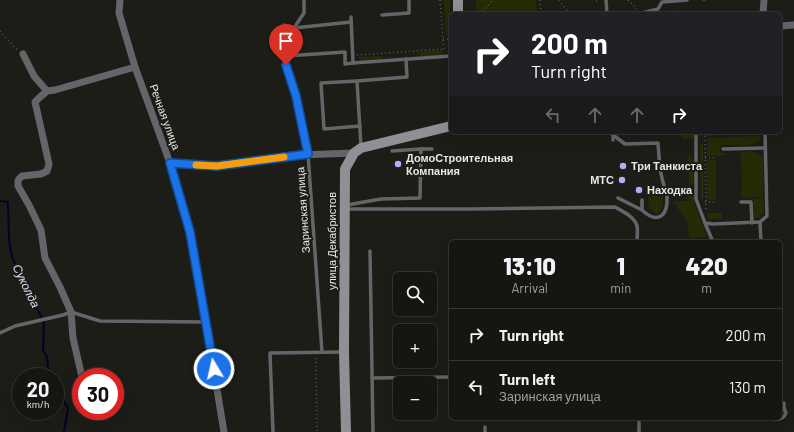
<!DOCTYPE html>
<html lang="en">
<head>
<meta charset="utf-8">
<style>
  body { margin:0; font-family:Barlow,sans-serif; background:#22231f; color:#f1f3f6; height:100vh; display:flex; flex-direction:column; font-size:15px; white-space:nowrap }
  * { box-sizing:border-box; margin:0 }
  p { font-size:13px; color:#9d9f9f }
  .icon { flex:none; width:22px; height:22px; fill:none; stroke:currentColor; stroke-width:2; stroke-linecap:round; stroke-linejoin:round }
  .map { position:relative; flex:1; overflow:hidden }
  .sheet { position:absolute; left:449px; top:240px; width:333px; height:180px; display:flex; flex-direction:column; background:#151611; border-radius:6px; box-shadow:0 4px 16px #0002,0 0 0 1px #343531 }
  .sheet>* { flex:none }
  .banner { position:absolute; left:449px; top:12px; width:333px; height:122px; border-radius:6px; box-shadow:0 4px 16px #0002,0 0 0 1px #343531; background:#202124; color:#fff; overflow:hidden }
  .fabs { position:absolute; left:393px; top:272px; display:grid; gap:8px }
  .fabs a { display:grid; place-items:center; width:44px; height:44px; border-radius:6px; background:#151611; box-shadow:0 4px 16px #0002,0 0 0 1px #343531; font-size:20px }
  .speed { position:absolute; left:12px; top:368px; display:flex; gap:8px; font-size:20px; font-weight:700; text-align:center }
  .speed>* { display:grid; place-content:center; width:52px; height:52px; border-radius:50%; background:#151611; box-shadow:0 4px 16px #0002,0 0 0 1px #343531; line-height:1 }
  .speed small { font-size:10px; font-weight:400 }
  .speed .limit { border:6px solid #d22; background:#fff; color:#111 }
  .pin { position:absolute; display:grid; place-items:center; width:34px; height:34px; color:#fff; margin:-41px -17px; border-radius:50% 50% 50% 0; rotate:-45deg; box-shadow:0 0 4px #0007 }
  .pin .icon { rotate:45deg }
  .me { position:absolute; width:44px; margin:-22px; rotate:351deg; stroke-linejoin:round; filter:drop-shadow(0 0 3px #0008) }
  .turn { display:flex; align-items:center; gap:14px; height:84px; padding:0 16px; font-size:18px }
  .turn .icon { width:52px; height:52px; stroke-width:2.5 }
  .turn b { display:block; font-size:28px; line-height:34px }
  .lanes { display:flex; align-items:center; height:38px; padding:0 16px; background:#0003; justify-content:center; gap:20px; direction:ltr }
  .lanes .off { opacity:.35 }
  .eta { display:flex; justify-content:space-evenly; align-items:center; height:68px; text-align:center }
  .eta b { font-size:24px; font-weight:800; line-height:28px }
  ul { padding:0; list-style:none }
  li { display:flex; align-items:center; gap:12px; height:52px; padding:0 16px; border-top:1px solid #343531 }
  li div { flex:1 }
  li b { display:block; font-size:15px }
  li em { font-style:normal }
  .map>svg:first-child { display:block }
</style>
</head>
<body>
<div class="map">
<svg width="794" height="432" viewBox="0 0 794 432">
  <rect width="100%" height="100%" fill="#1c1d17"/>
  <g fill="#252b06">
    <path d="M444,0h6l1,36h-5z"/>
    <path d="M476,0h60l1,14h-60z"/>
    <path d="M442,50v5l-20,2 -5,-5z"/>
    <path d="M383,56l-1,3 -21,2 -3,-4z"/>
    <rect x="682" y="132" width="12" height="7"/>
    <path d="M760,136l-1,5 -8,4h-31v7l5,1 1,2 -19,1v-18z"/>
    <path d="M700,144h3l1,55h-3z"/>
    <path d="M750,151c6,2 11,3 14,9l-1,37 -21,1 -1,-46z"/>
    <path d="M688,155l3,2 2,3 1,22 -4,5 -1,-2z"/>
    <rect x="707" y="160" width="9" height="40"/>
    <path d="M651,183c4,1 9,3 11,7 1,1 1,6 1,7 0,6 0,14 -7,17 -8,-5 -8,-10 -8,-18l4,-1z"/>
    <path d="M694,195v7l13,35 -18,1 -2,-16 -14,-21h15v-5z"/>
    <path d="M764,198v13l-6,7h-4v-19z"/>
    <path d="M708,213h14v6h-10v2h-2l-2,-3z"/>
  </g>
  <g fill="none" stroke-linecap="round" stroke-linejoin="round">
    <g stroke="#080029" stroke-width="2">
      <path d="M0,201l8,1 1,37 3,18 32,65 -1,28 4,7 2,20"/>
      <path d="M55,389l13,19 -4,24"/>
    </g>
    <g stroke="#595a54" stroke-width="1.5" stroke-dasharray="1 3" stroke-linecap="butt">
      <path d="M440,0l4,52"/>
      <path d="M540,0l1,14"/>
      <path d="M559,0l11,14"/>
      <path d="M628,0l9,9"/>
      <path d="M704,0v2"/>
      <path d="M596,1h4"/>
      <path d="M662,13l19,-2v3"/>
      <path d="M480,14l13,-14"/>
      <path d="M0,31l15,17 3,2"/>
      <path d="M443,39h8"/>
      <path d="M357,55l87,-6"/>
      <path d="M705,132l1,78"/>
      <path d="M705,135l14,-1"/>
      <path d="M705,158h9"/>
      <path d="M705,202h12"/>
      <path d="M316,358l1,74"/>
    </g>
    <g stroke="#656569" stroke-width="3.5">
      <path d="M304,0v13l-10,15 -10,-3 3,40 9,31 12,58 14,198"/>
      <path d="M606,0l1,14"/>
      <path d="M634,14l8,-1 16,-4 4,-7 25,-2"/>
      <path d="M382,15l27,-2v-13"/>
      <path d="M351,17l2,46 98,-7"/>
      <path d="M294,28l57,-6"/>
      <path d="M286,56l59,-4v12l8,-1"/>
      <path d="M357,81l-36,2 3,46 36,-3"/>
      <path d="M613,132v8"/>
      <path d="M696,132v67l9,24 8,1 47,-2 7,-6 -2,-84"/>
      <path d="M613,135l12,9 33,-1c1,12 1,24 4,35 1,6 4,12 5,18 1,20 -9,29 -25,14v-10"/>
      <path d="M361,147l-4,-66 50,-4 -1,-18"/>
      <path d="M421,149h11"/>
      <path d="M723,149l42,-1"/>
      <path d="M618,198l24,12"/>
      <path d="M741,202h10l1,21"/>
      <path d="M347,205l34,-6 39,-1 1,-49 -29,2"/>
      <path d="M345,209h127l143,-2c7,4 20,10 22,19 1,5 0,11 0,16"/>
      <path d="M760,222l1,20"/>
      <path d="M705,223l8,19"/>
      <path d="M370,251l3,181"/>
      <path d="M0,333l15,-7 48,-11 8,-3 29,9 106,1"/>
      <path d="M372,378l79,-1"/>
      <path d="M639,418v14"/>
      <path d="M766,418c7,2 17,3 20,-5l-2,-5v-5"/>
      <path d="M485,427v5"/>
      <path d="M273,432l-3,-79 73,-1"/>
    </g>
    <g stroke="#656569" stroke-width="7">
      <path d="M120,0l-1,13 16,54 35,96 20,69 16,90 18,110"/>
      <path d="M763,14l1,-14"/>
      <path d="M780,26l14,-1"/>
      <path d="M23,54l11,22 13,15 8,-1 80,-23"/>
      <path d="M47,91l-8,7 -4,4 14,62 -2,7 -6,3 -19,2 -3,3 -1,2v5l11,19 12,25 4,28 15,29 11,25 2,26 9,39"/>
      <path d="M170,163l47,4 82,-12 55,-2"/>
    </g>
    <g stroke="#8f8f95" stroke-width="10">
      <path d="M458,0v14"/>
      <path d="M346,432l-2,-80 1,-183 9,-16 7,-5 90,-22"/>
    </g>
  </g>
  <g fill="none" stroke-linecap="round" stroke-linejoin="round">
    <g stroke="#114b97" stroke-width="10">
      <path id="route" d="M214,369l-24,-137 -20,-69 47,3 91,-12 -12,-58 -10,-31"/>
    </g>
    <use href="#route" stroke="#1a73e8" stroke-width="7"/>
    <path stroke="#f59e0b" stroke-width="7" d="M196,165l21,1 67,-9"/>
  </g>
  <g fill="#afaefa" stroke="#1c1d17" stroke-width="1.5">
    <circle cx="398" cy="164" r="4"/>
    <circle cx="623" cy="166" r="4"/>
    <circle cx="622" cy="180" r="4"/>
    <circle cx="639" cy="190" r="4"/>
  </g>
  <g text-anchor="middle" stroke-width="4" stroke-linejoin="round" paint-order="stroke">
    <g font-size="11" fill="#e6e7e3" stroke="#1c1d17">
      <text transform="translate(165 117) rotate(70)" y="4">Речная улица</text>
      <text transform="translate(303 210) rotate(-94)" y="4">Заринская улица</text>
      <text transform="translate(332 241) rotate(-90)" y="4">улица Декабристов</text>
    </g>
    <g font-size="11" font-weight="bold" fill="#e6e7e3" stroke="#1c1d17" text-anchor="start">
      <text x="406" y="162">ДомоСтроительная<tspan x="406" dy="13">Компания</tspan></text>
      <text x="631" y="170">Три Танкиста</text>
      <text x="614" y="184" text-anchor="end">МТС</text>
      <text x="647" y="194">Находка</text>
    </g>
    <g font-size="12" font-style="italic" fill="#dedff4" stroke="#1c1d17">
      <text transform="translate(26 286) rotate(64)" y="4">Суколда</text>
    </g>
  </g>
</svg>
<div class="fabs">
<a><svg class="icon" aria-label="search" viewBox="0 0 24 24"><circle cx="10" cy="10" r="6"/><path d="M15 15l6 6"/></svg></a>
<a>+</a>
<a>−</a>
</div>
<div class="speed"><div>20<small>km/h</small></div><div class="limit">30</div></div>
<div class="pin" style="left:286px;top:65px;background:#d93025"><svg class="icon" aria-label="arrive" viewBox="0 0 24 24"><path d="M6 21V4h12l-3 4 3 4H6"/></svg></div>
<svg class="me" style="left:214px;top:369px" viewBox="-20 -20 40 40"><circle r="17" fill="#1a73e8" stroke="#fff" stroke-width="3"/><path d="M0-11L8 9 0 5-8 9z" fill="#fff"/></svg>
<div class="banner">
<div class="turn"><svg class="icon" aria-label="right" viewBox="0 0 24 24"><path d="M7 20v-9h11M14 6l5 5-5 5"/></svg><div><b>200 m</b>Turn right</div></div>
<div class="lanes"><svg class="icon off" aria-label="left" viewBox="0 0 24 24"><path d="M17 20v-9H6M10 6l-5 5 5 5"/></svg><svg class="icon off" aria-label="ahead" viewBox="0 0 24 24"><path d="M12 20V5M6 11l6-6 6 6"/></svg><svg class="icon off" aria-label="ahead" viewBox="0 0 24 24"><path d="M12 20V5M6 11l6-6 6 6"/></svg><svg class="icon" aria-label="right" viewBox="0 0 24 24"><path d="M7 20v-9h11M14 6l5 5-5 5"/></svg></div>
</div>
<section class="sheet">
<div class="eta">
<div><b>13:10</b><p>Arrival</p></div>
<div><b>1</b><p>min</p></div>
<div><b>420</b><p>m</p></div>
</div>
<ul>
<li><svg class="icon" aria-label="right" viewBox="0 0 24 24"><path d="M7 20v-9h11M14 6l5 5-5 5"/></svg><div><b>Turn right</b></div><em>200 m</em></li>
<li><svg class="icon" aria-label="left" viewBox="0 0 24 24"><path d="M17 20v-9H6M10 6l-5 5 5 5"/></svg><div><b>Turn left</b><p>Заринская улица</p></div><em>130 m</em></li>
</ul>
</section>
</div>
</body>
</html>
